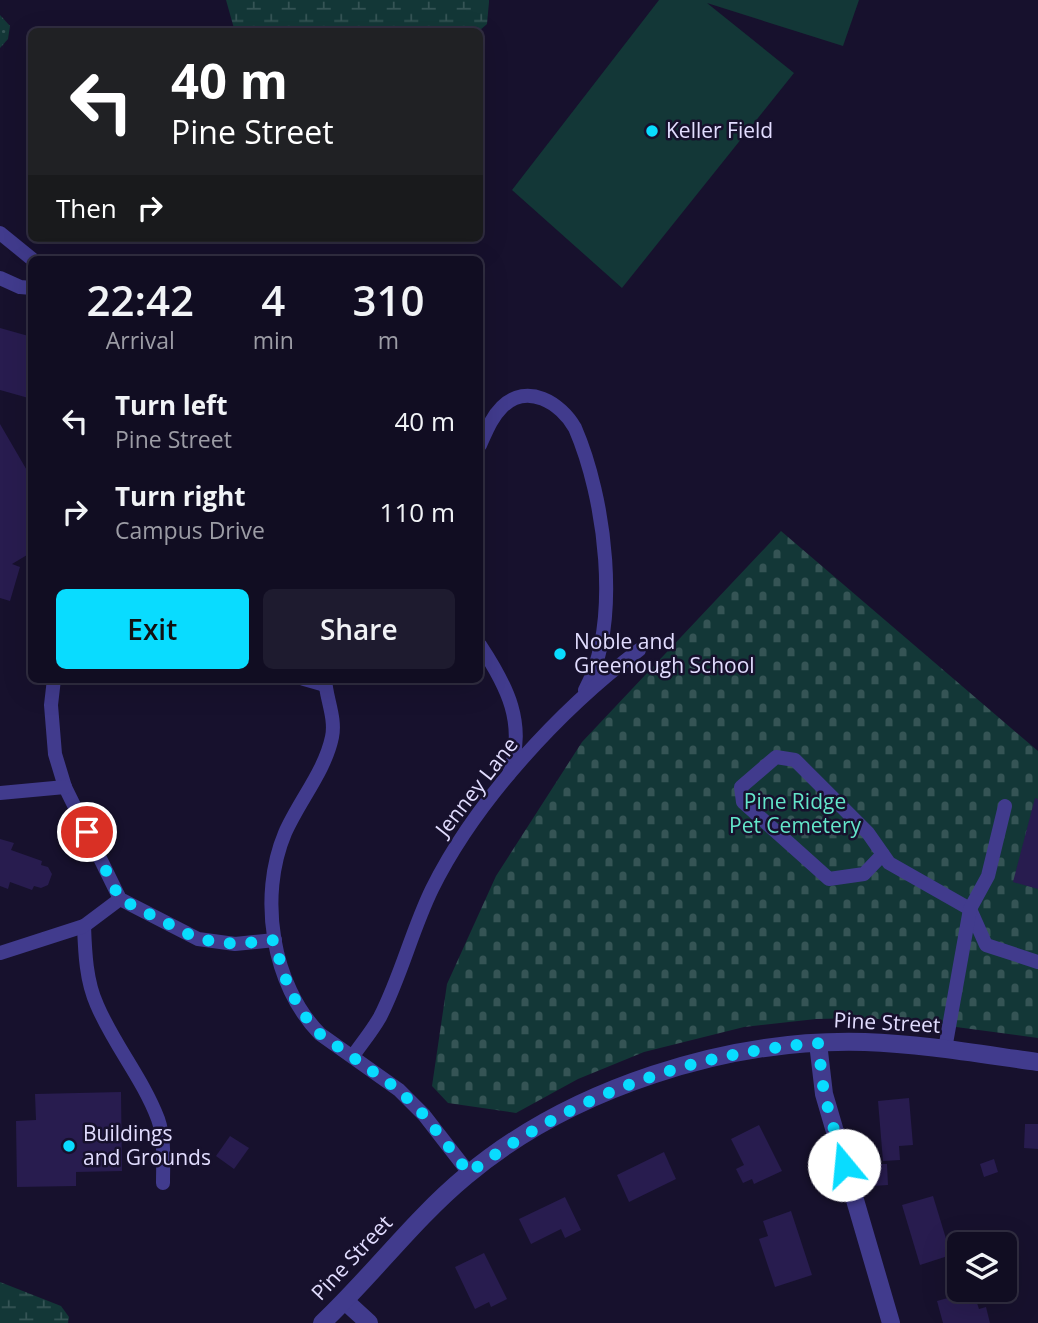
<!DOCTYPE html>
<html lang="en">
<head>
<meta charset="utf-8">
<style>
  body { margin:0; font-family:"Open Sans",sans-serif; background:#1e1b2f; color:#f1f3f6; height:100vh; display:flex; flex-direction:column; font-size:26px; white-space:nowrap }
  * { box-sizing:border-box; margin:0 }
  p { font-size:23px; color:#9c9ca5 }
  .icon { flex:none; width:38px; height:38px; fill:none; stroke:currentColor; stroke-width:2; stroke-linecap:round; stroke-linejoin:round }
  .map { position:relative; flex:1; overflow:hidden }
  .panel { position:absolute; left:28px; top:256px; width:455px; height:427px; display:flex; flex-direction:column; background:#110d22; border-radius:10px; box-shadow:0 7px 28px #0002,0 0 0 2px #302d40 }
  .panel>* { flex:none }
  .guide { position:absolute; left:28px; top:28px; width:455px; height:214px; border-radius:10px; box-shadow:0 7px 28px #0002,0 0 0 2px #302d40; background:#202124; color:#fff; overflow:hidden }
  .controls { position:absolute; left:947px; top:1232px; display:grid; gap:14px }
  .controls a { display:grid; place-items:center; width:70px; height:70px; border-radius:10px; background:#110d22; box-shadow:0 7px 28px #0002,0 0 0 2px #302d40; font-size:35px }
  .pin { position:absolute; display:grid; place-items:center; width:60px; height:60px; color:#fff; margin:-30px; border:4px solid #fff; border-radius:50%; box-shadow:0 2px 7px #0007 }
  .me { position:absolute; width:77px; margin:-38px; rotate:343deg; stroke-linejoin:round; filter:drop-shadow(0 0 5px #0008) }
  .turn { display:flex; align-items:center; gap:24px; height:147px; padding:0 28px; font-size:32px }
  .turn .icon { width:91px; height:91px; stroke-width:2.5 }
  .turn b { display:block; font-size:49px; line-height:60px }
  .then { display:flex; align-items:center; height:66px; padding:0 28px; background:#0003; gap:14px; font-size:26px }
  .eta { display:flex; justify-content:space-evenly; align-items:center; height:119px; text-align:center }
  .eta b { font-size:42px; font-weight:600; line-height:49px }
  .action { display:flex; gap:14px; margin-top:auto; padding:14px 28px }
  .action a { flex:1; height:80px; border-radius:10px; background:#09dcff; color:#111; font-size:28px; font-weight:600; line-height:80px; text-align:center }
  .action a+a { background:#1e1b2f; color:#f1f3f6 }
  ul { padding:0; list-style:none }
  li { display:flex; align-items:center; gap:21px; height:91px; padding:0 28px }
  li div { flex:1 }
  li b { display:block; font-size:26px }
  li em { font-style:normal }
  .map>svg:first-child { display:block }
</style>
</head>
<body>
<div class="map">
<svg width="1038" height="1323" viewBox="0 0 1038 1323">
  <defs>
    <pattern id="wetland-marsh" width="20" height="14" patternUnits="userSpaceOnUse" patternTransform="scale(1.75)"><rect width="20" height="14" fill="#133737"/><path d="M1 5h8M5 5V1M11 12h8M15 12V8" fill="none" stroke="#355455"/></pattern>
    <pattern id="cemetery-stones" width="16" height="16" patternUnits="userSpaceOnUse" patternTransform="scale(1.75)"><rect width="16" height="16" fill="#133737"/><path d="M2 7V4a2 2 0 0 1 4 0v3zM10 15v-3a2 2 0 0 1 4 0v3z" fill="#355455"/></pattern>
    <pattern id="park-dots" width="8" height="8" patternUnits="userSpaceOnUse" patternTransform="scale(1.75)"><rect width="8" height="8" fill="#133737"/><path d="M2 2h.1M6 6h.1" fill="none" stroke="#355455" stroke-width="1.8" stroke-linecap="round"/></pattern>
  </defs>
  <rect width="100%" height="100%" fill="#17112d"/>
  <path fill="#133737" d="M659,0h200l-16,46 -136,-43 87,70 -172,215 -110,-98z"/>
  <g fill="url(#wetland-marsh)">
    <path d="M226,0h263v2l-2,22 -8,7 -244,1z"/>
    <path d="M0,1282l61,24 8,11 -1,6h-68z"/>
  </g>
  <path fill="url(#cemetery-stones)" d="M781,531l257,220v287l-127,-17 -49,-3 -46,1 -72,8 -100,25 -66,27 -62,34 -68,-10 -16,-17 15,-102 49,-108 86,-134z"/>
  <path fill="url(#park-dots)" d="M0,15l10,11 -2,13 -8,9z"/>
  <g fill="#281c4f">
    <path d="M0,328l32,9v62l-32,-9z"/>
    <path d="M0,424l32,55v73l-20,12 8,3 -10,34 -10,-3z"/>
    <path d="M1035,798l3,1v90l-25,-7z"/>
    <path d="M0,839l14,4 -3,7 31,11 -1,4 7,2 4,7 -4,11 -7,3 -7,-2 -2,4 -22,-8 -2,7 -8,-3z"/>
    <path d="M121,1092l1,79 -46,1v14l-59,1 -1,-66 20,-1 -1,-26z"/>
    <path d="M909,1098l4,47 -14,1 1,14 -17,1 -5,-60z"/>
    <path d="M1025,1124h13v25l-14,-1z"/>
    <path d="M759,1125l23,46 -28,13 -2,-5 -9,4 -7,-14 8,-4 -13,-26z"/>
    <path d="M230,1136l19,12 -15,21 -18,-13z"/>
    <path d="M664,1152l12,27 -47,23 -12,-27z"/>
    <path d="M994,1159l4,13 -14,5 -4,-13z"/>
    <path d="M870,1164h17l1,21 -16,1z"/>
    <path d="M933,1196l18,59 -31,10 -18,-60z"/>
    <path d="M565,1197l16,33 -16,8 -4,-9 -30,15 -12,-25z"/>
    <path d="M791,1211l21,64 -37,12 -16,-48 9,-3 -5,-15z"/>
    <path d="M484,1253l23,46 -16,8 -2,-5 -14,7 -20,-42z"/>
    <path d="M973,1291l6,18 7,-2 4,16h-47l-6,-22z"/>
  </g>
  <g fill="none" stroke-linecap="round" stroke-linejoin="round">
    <g stroke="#413b8d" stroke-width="14">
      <path d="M0,233l32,26"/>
      <path d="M0,278l20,9 12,1"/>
      <path d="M480,445c6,-13 11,-27 22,-38 25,-25 59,-4 73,21 30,69 47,194 10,262"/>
      <path d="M480,645c27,41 47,79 29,129"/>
      <path d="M54,679l-3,26 4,49 10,33 55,112 78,40 37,5 40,-4"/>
      <path d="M304,679l21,6"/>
      <path d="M325,679c1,19 11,39 7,58 -7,34 -33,64 -47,96 -27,64 -13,152 35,201l79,56 25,25 45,58"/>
      <path d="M0,793l65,-6"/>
      <path d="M883,854l-19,20 -35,5 -86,-77 -2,-15 35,-30 19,3 73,73 21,30 81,46 16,36 52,17"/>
      <path d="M84,926c1,26 2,55 13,79 17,40 46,74 61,114 7,20 5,44 5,64"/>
      <path d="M0,953l84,-27 36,-27"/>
      <path d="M945,1049l25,-140 18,-33 17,-70"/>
      <path d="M353,1056c9,-13 19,-25 27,-39 21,-41 32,-87 52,-128 44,-89 128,-179 207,-239"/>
    </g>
    <g stroke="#413b8d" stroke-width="18">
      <path d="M818,1043l6,51 67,229"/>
      <path d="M345,1301l24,22"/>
    </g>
    <path stroke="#413b8d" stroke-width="18" d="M322,1323c50,-47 91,-103 144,-147 105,-88 262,-138 399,-134 58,2 115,12 173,20"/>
  </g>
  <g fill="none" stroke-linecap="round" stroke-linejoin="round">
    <path stroke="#09dcff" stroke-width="12" stroke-dasharray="0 21.6" d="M87,832l33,67 78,40 37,5 40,-4c7,36 20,68 45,94l79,56 25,25 45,58c106,-78 218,-119 349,-130l6,51 20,71"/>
  </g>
  <g fill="#09dcff" stroke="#17112d" stroke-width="2.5">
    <circle cx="652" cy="131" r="7"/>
    <circle cx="560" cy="654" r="7"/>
    <circle cx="69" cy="1146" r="7"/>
  </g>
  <g text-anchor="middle" stroke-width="5" stroke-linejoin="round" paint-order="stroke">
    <g font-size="21" fill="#e2ddff" stroke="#17112d" text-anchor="start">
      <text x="666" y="138">Keller Field</text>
      <text x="574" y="649">Noble and<tspan x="574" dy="24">Greenough School</tspan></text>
      <text x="83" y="1141">Buildings<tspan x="83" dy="24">and Grounds</tspan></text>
    </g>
    <g font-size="21" fill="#e2ddff" stroke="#17112d">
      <text transform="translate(477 787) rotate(-52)" y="7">Jenney Lane</text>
      <text transform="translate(887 1023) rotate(3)" y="7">Pine Street</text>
      <text transform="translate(352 1258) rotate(-47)" y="7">Pine Street</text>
    </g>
    <g font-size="21" fill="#63e5ca" stroke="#17112d">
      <text x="795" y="809">Pine Ridge<tspan x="795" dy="24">Pet Cemetery</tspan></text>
    </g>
  </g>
</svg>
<div class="controls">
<a><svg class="icon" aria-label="layers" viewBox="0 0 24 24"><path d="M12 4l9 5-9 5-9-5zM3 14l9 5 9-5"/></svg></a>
</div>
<div class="pin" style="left:87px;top:832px;background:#d93025"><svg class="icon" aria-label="arrive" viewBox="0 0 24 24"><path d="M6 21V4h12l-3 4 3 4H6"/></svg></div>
<svg class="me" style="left:844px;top:1165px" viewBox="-20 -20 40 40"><circle r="19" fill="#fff"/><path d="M0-13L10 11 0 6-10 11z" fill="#09dcff"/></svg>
<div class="guide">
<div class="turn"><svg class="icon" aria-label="left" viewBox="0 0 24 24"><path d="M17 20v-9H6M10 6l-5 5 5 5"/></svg><div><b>40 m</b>Pine Street</div></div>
<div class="then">Then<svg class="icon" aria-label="right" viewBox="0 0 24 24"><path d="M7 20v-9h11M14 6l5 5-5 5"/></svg></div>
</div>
<section class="panel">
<div class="eta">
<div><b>22:42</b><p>Arrival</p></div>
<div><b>4</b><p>min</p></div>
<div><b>310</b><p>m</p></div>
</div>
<ul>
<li><svg class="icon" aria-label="left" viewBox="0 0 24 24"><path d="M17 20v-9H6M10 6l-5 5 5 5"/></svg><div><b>Turn left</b><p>Pine Street</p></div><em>40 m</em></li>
<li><svg class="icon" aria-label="right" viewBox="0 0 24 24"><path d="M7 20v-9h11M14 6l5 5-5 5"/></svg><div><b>Turn right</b><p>Campus Drive</p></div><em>110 m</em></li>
</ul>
<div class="action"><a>Exit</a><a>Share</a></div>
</section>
</div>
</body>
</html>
